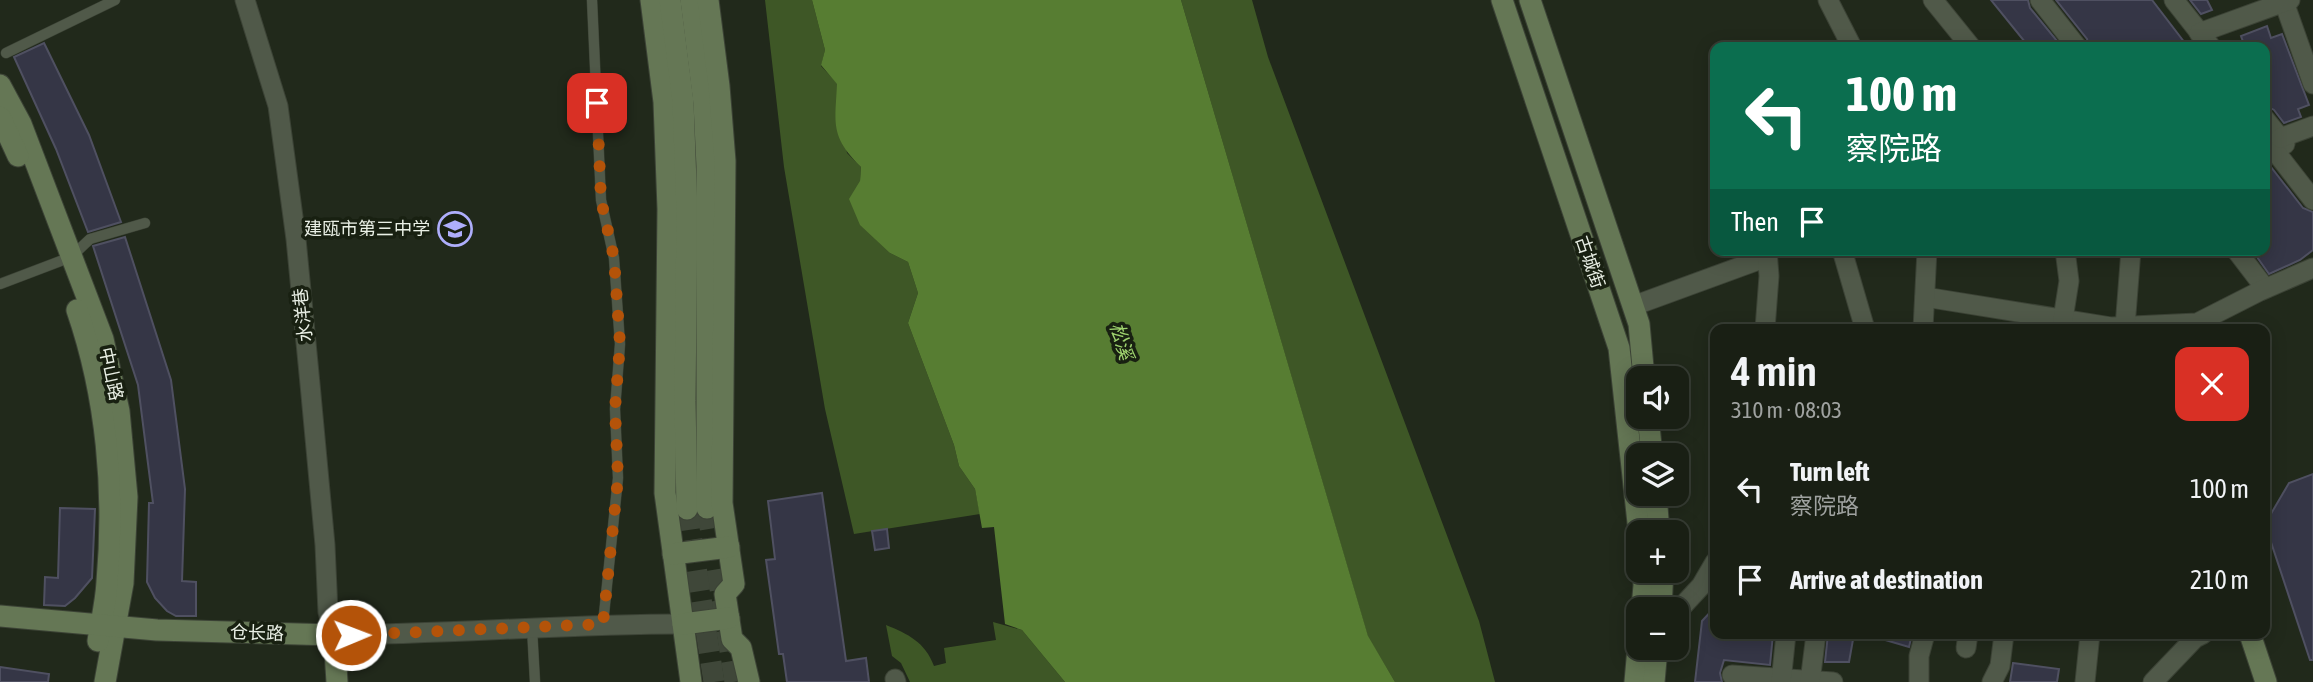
<!DOCTYPE html>
<html lang="en">
<head>
<meta charset="utf-8">
<style>
  body { margin:0; font-family:"Asap Condensed","Noto Sans SC",sans-serif; background:#22271d; color:#f1f3f6; height:100vh; display:flex; flex-direction:column; font-size:26px; white-space:nowrap }
  * { box-sizing:border-box; margin:0 }
  p { font-size:23px; color:#9fa2a0 }
  .icon { flex:none; width:38px; height:38px; fill:none; stroke:currentColor; stroke-width:2; stroke-linecap:round; stroke-linejoin:round }
  .map { position:relative; flex:1; overflow:hidden }
  .drawer { position:absolute; left:1710px; top:324px; width:560px; height:315px; display:flex; flex-direction:column; background:#191f14; border-radius:14px; box-shadow:0 4px 18px #0003,0 0 0 2px #373d34 }
  .drawer>* { flex:none }
  .guide { position:absolute; left:1710px; top:42px; width:560px; height:214px; border-radius:14px; box-shadow:0 4px 18px #0003,0 0 0 2px #373d34; background:#0b6e4f; color:#fff; overflow:hidden }
  .fabs { position:absolute; left:1626px; top:366px; display:grid; gap:14px }
  .fabs a { display:grid; place-items:center; width:63px; height:63px; border-radius:14px; background:#191f14; box-shadow:0 4px 18px #0003,0 0 0 2px #373d34; font-size:35px }
  .pin { position:absolute; display:grid; place-items:center; width:60px; height:60px; color:#fff; margin:-30px; border-radius:14px; box-shadow:0 4px 10px #0006 }
  .me { position:absolute; width:77px; margin:-38px; rotate:89deg; stroke-linejoin:round; filter:drop-shadow(0 0 5px #0008) }
  .turn { display:flex; align-items:center; gap:24px; height:147px; padding:0 21px; font-size:32px }
  .turn .icon { width:91px; height:91px; stroke-width:2.5 }
  .turn b { display:block; font-size:49px; line-height:60px }
  .then { display:flex; align-items:center; height:66px; padding:0 21px; background:#0003; gap:14px; font-size:26px }
  .round { display:grid; place-items:center; flex:none; width:74px; height:74px; border-radius:14px; background:#22271d }
  .head { display:flex; align-items:center; justify-content:space-between; height:119px; padding:0 21px }
  h1 { font-size:42px; font-weight:600; line-height:52px }
  ul { padding:0; list-style:none }
  li { display:flex; align-items:center; gap:21px; height:91px; padding:0 21px }
  li div { flex:1 }
  li b { display:block; font-size:26px }
  li em { font-style:normal }
  .map>svg:first-child { display:block }
</style>
</head>
<body>
<div class="map">
<svg width="2313" height="682" viewBox="0 0 2313 682">
  <rect width="100%" height="100%" fill="#21291b"/>
  <g fill="#3e5726">
    <path d="M765,0h47l13,50 -4,16 16,17 10,70 14,14 -1,14 30,72 18,9 10,31 -10,30 46,122 5,21 16,23 5,25 -126,20 -29,-125 -41,-242z"/>
    <path d="M1181,0h71l16,57 211,564 16,61h-100l-27,-45z"/>
    <path d="M993,622l29,8 43,52h-155l-9,-19 -9,-7 -6,-31c22,9 39,17 48,41l12,-3 -2,-15 52,-8z"/>
  </g>
  <path fill="#577d32" d="M812,0h369l187,636 27,46h-330l-43,-52 -17,-6 -11,-97 -12,1 -7,-39 -16,-23 -5,-21 -46,-122 10,-30 -10,-31 -18,-9 -30,-28 -11,-26 11,-18 1,-14c-31,-31 -26,-42 -24,-83l-16,-19 4,-15z"/>
  <g fill="#353646" stroke="#4f5061" stroke-width="2">
    <path d="M1991,0h37l2,8 32,39h-33z"/>
    <path d="M2056,0h96l36,47h-99l-2,-8z"/>
    <path d="M2190,0h17l5,10 -11,4z"/>
    <path d="M2267,26l4,12 11,-4 27,71 -11,4 3,8 -17,6 -10,-13 -7,-4 -3,-6v-53h-19l-4,-11z"/>
    <path d="M44,43l45,92 32,87 -33,10 -32,-83 -42,-92z"/>
    <path d="M2264,158l39,50 10,4v38l-13,10 -31,14 -17,-24h12z"/>
    <path d="M125,237l46,143 14,109 -3,92 14,1v34h-20l-9,-5 -12,-13 -8,-16 2,-79h4l-15,-118 -45,-139z"/>
    <path d="M2313,474v186h-3l-45,-136 24,-41z"/>
    <path d="M822,493l24,168 20,-3 3,24h-82l-4,-28h-4l-13,-94 9,-1 -7,-58z"/>
    <path d="M60,508l35,1 -3,69 -17,20 -10,8 -21,-1 1,-28 13,1z"/>
    <path d="M887,529l2,19 -14,2 -3,-19z"/>
    <path d="M1715,607v27h58l-3,31 -46,-5 -4,13 2,9h-27l7,-61z"/>
    <path d="M1828,634h26l-5,28h-24z"/>
    <path d="M1875,634h37l-3,13 -34,-10z"/>
    <path d="M2013,663l46,6 -2,13h-47z"/>
    <path d="M0,667l49,7 -1,8h-48z"/>
  </g>
  <g fill="none" stroke-linecap="round" stroke-linejoin="round">
    <g stroke="#3f4739" stroke-width="21" stroke-dasharray="21 10" stroke-linecap="butt">
      <path d="M707,508l28,174"/>
      <path d="M687,509l27,173"/>
    </g>
    <g stroke="#3c4336" stroke-width="11">
      <g id="lane">
        <path d="M592,0l9,200 13,58 6,86 -5,65 3,69 -15,146"/>
        <path d="M6,53l109,-53"/>
        <path d="M0,284l71,-27 19,-18 55,-16"/>
        <path d="M532,628l3,54"/>
      </g>
    </g>
    <g stroke="#3c4336" stroke-width="21">
      <g id="street">
        <path d="M245,0l33,106 18,133 14,145 15,161 3,67 6,23c117,-1 233,-11 349,-11"/>
        <path d="M1828,0l24,47"/>
        <path d="M1933,0l38,47"/>
        <path d="M2040,0l37,47"/>
        <path d="M2174,0l37,47"/>
        <path d="M2284,2l29,82"/>
        <path d="M2199,33l91,-33"/>
        <path d="M2264,118l21,26"/>
        <path d="M2264,137l49,63"/>
        <path d="M2280,138l33,-12"/>
        <path d="M1842,250l23,79"/>
        <path d="M2236,250l29,38"/>
        <path d="M1925,297l186,30 86,-4 63,-32 53,-23"/>
        <path d="M1633,306l134,-49"/>
        <path d="M2063,319l6,-38 -4,-31"/>
        <path d="M2125,327l6,-77"/>
        <path d="M1765,329l4,-53 -2,-26"/>
        <path d="M1923,329l4,-79"/>
        <path d="M1676,613l25,-27 14,-24"/>
        <path d="M1966,648l2,-14"/>
        <path d="M1732,675l101,7"/>
        <path d="M895,679l1,3"/>
        <path d="M1781,682l5,-48"/>
        <path d="M1810,682l6,-48"/>
        <path d="M1919,682v-26l6,-22"/>
        <path d="M1992,682l8,-16 4,-32"/>
        <path d="M2085,682l5,-48"/>
        <path d="M2153,682l42,-44 8,-4"/>
      </g>
    </g>
    <g stroke="#3c4336" stroke-width="23">
      <g id="secondary">
        <path d="M651,0l13,102 4,107 -3,284 26,189"/>
        <path d="M670,0l13,102 4,109 -2,190 2,108"/>
        <path d="M691,0l13,103 3,63v342"/>
        <path d="M708,0l11,86 6,75 -3,342 12,81 -9,10 7,45 9,9 8,34"/>
        <path d="M1502,0l117,348 20,184"/>
        <path d="M1530,0l109,324 5,54"/>
        <path d="M0,85l21,39 82,215 16,72 8,86 -4,86 -18,99"/>
        <path d="M0,117l18,39"/>
        <path d="M77,310c30,87 38,182 30,272 -1,20 -6,40 -9,59"/>
        <path d="M1648,416l4,39"/>
        <path d="M1656,494l3,38"/>
        <path d="M673,554l56,-7"/>
        <path d="M1642,609l2,-24 -1,-15"/>
        <path d="M1661,609l2,-39"/>
        <path d="M0,616l157,14 177,5 3,47"/>
        <path d="M683,624l46,-6"/>
        <path d="M2250,634l16,48"/>
        <path d="M1635,682l3,-34"/>
        <path d="M1654,682l3,-34"/>
      </g>
    </g>
    <use href="#lane" stroke="#505949" stroke-width="10"/>
    <use href="#street" stroke="#505949" stroke-width="19"/>
    <use href="#secondary" stroke="#657755" stroke-width="21"/>
  </g>
  <g fill="none" stroke-linecap="round" stroke-linejoin="round">
    <path stroke="#b45309" stroke-width="12" stroke-dasharray="0 21.6" d="M351,635l252,-11 15,-146 -3,-69 5,-65 -6,-86 -13,-58 -4,-97"/>
  </g>
  <defs>
    <g id="school-ring" transform="scale(1.75)"><circle r="9.5" fill="#182011" stroke="#aeaefb" stroke-width="1.5"/><path d="M0-5L7-2L0 1L-7-2ZM-4 1L0 2.5L4 1V4Q0 6-4 4Z" fill="#aeaefb"/></g>
  </defs>
  <g fill-rule="evenodd">
    <use href="#school-ring" x="455" y="229"/>
  </g>
  <g text-anchor="middle" stroke-width="7" stroke-linejoin="round" paint-order="stroke">
    <g font-size="18" fill="#e9efe5" stroke="#182011" text-anchor="end">
      <text x="430" y="235">建瓯市第三中学</text>
    </g>
    <g font-size="18" fill="#e9efe5" stroke="#182011">
      <text transform="translate(1590 262) rotate(71)" y="6">古城街</text>
      <text transform="translate(303 315) rotate(-96)" y="6">水洋巷</text>
      <text transform="translate(111 374) rotate(78)" y="6">中山路</text>
      <text transform="translate(257 633) rotate(2)" y="6">仓长路</text>
    </g>
    <g font-size="19" font-style="italic" fill="#9fd46f" stroke="#182011">
      <text transform="translate(1122 341) rotate(73)" y="7">松溪</text>
    </g>
  </g>
</svg>
<div class="fabs">
<a><svg class="icon" aria-label="sound" viewBox="0 0 24 24"><path d="M4 9h4l5-4v14l-5-4H4zM17 9q2 3 0 6"/></svg></a>
<a><svg class="icon" aria-label="layers" viewBox="0 0 24 24"><path d="M12 4l9 5-9 5-9-5zM3 14l9 5 9-5"/></svg></a>
<a>+</a>
<a>−</a>
</div>
<div class="pin" style="left:597px;top:103px;background:#d93025"><svg class="icon" aria-label="arrive" viewBox="0 0 24 24"><path d="M6 21V4h12l-3 4 3 4H6"/></svg></div>
<svg class="me" style="left:351px;top:635px" viewBox="-20 -20 40 40"><circle r="17" fill="#b45309" stroke="#fff" stroke-width="3"/><path d="M0-11L8 9 0 5-8 9z" fill="#fff"/></svg>
<div class="guide">
<div class="turn"><svg class="icon" aria-label="left" viewBox="0 0 24 24"><path d="M17 20v-9H6M10 6l-5 5 5 5"/></svg><div><b>100 m</b>察院路</div></div>
<div class="then">Then<svg class="icon" aria-label="arrive" viewBox="0 0 24 24"><path d="M6 21V4h12l-3 4 3 4H6"/></svg></div>
</div>
<section class="drawer">
<div class="head"><div><h1>4 min</h1><p>310 m · 08:03</p></div><a class="round" style="background:#d93025;color:#fff"><svg class="icon" aria-label="close" viewBox="0 0 24 24"><path d="M6 6l12 12M18 6L6 18"/></svg></a></div>
<ul>
<li><svg class="icon" aria-label="left" viewBox="0 0 24 24"><path d="M17 20v-9H6M10 6l-5 5 5 5"/></svg><div><b>Turn left</b><p>察院路</p></div><em>100 m</em></li>
<li><svg class="icon" aria-label="arrive" viewBox="0 0 24 24"><path d="M6 21V4h12l-3 4 3 4H6"/></svg><div><b>Arrive at destination</b></div><em>210 m</em></li>
</ul>
</section>
</div>
</body>
</html>
